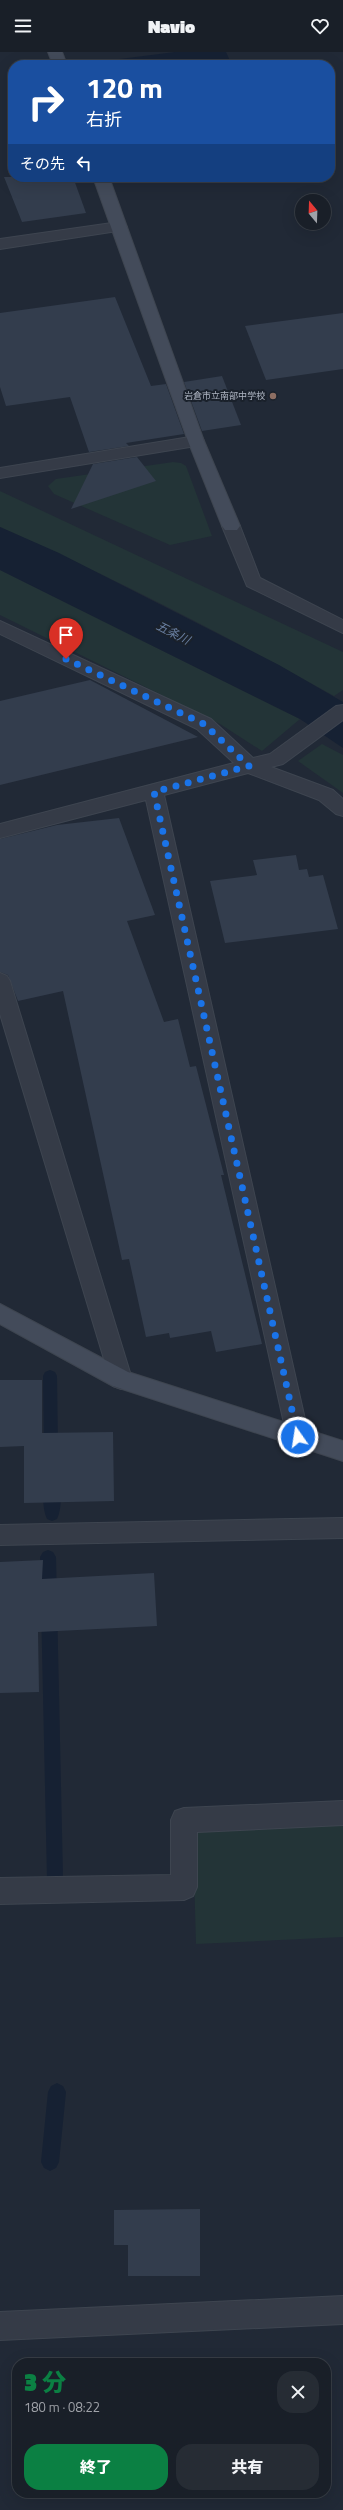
<!DOCTYPE html>
<html lang="ja">
<head>
<meta charset="utf-8">
<style>
  body { margin:0; font-family:"Titillium Web","Noto Sans JP",sans-serif; background:#262c34; color:#f1f3f6; height:100vh; display:flex; flex-direction:column; font-size:15px; white-space:nowrap }
  * { box-sizing:border-box; margin:0 }
  p { font-size:13px; color:#9fa2a8 }
  .icon { flex:none; width:22px; height:22px; fill:none; stroke:currentColor; stroke-width:2; stroke-linecap:round; stroke-linejoin:round }
  .map { position:relative; flex:1; overflow:hidden }
  .sheet { position:absolute; left:12px; top:2306px; width:319px; height:140px; display:flex; flex-direction:column; background:#191f28; border-radius:16px; box-shadow:0 4px 16px #0002,0 0 0 1px #373d45 }
  .sheet>* { flex:none }
  .top-card { position:absolute; left:8px; top:8px; width:327px; height:122px; border-radius:16px; box-shadow:0 4px 16px #0002,0 0 0 1px #373d45; background:#1a4fa0; color:#fff; overflow:hidden }
  .needle { width:26px; rotate:341deg }
  .fabs { position:absolute; left:295px; top:142px; display:grid; gap:8px }
  .fabs a { display:grid; place-items:center; width:36px; height:36px; border-radius:50%; background:#191f28; box-shadow:0 4px 16px #0002,0 0 0 1px #373d45; font-size:20px }
  .pin { position:absolute; display:grid; place-items:center; width:34px; height:34px; color:#fff; margin:-41px -17px; border-radius:50% 50% 50% 0; rotate:-45deg; box-shadow:0 0 4px #0007 }
  .pin .icon { rotate:45deg }
  .me { position:absolute; width:44px; margin:-22px; rotate:347deg; stroke-linejoin:round; filter:drop-shadow(0 0 3px #0008) }
  .turn { display:flex; align-items:center; gap:14px; height:84px; padding:0 12px; font-size:18px }
  .turn .icon { width:52px; height:52px; stroke-width:2.5 }
  .turn b { display:block; font-size:28px; line-height:34px }
  .then { display:flex; align-items:center; height:38px; padding:0 12px; background:#0003; gap:8px; font-size:15px }
  .round { display:grid; place-items:center; flex:none; width:42px; height:42px; border-radius:16px; background:#262c34 }
  .overview { display:flex; align-items:center; justify-content:space-between; height:68px; padding:0 12px }
  h1 { font-size:24px; font-weight:800; line-height:30px; color:#0b8043 }
  .button { display:flex; gap:8px; margin-top:auto; padding:8px 12px }
  .button a { flex:1; height:46px; border-radius:16px; background:#0b8043; color:#fff; font-size:16px; font-weight:800; line-height:46px; text-align:center }
  .button a+a { background:#262c34; color:#f1f3f6 }
  header { display:flex; justify-content:space-between; align-items:center; height:52px; padding:0 12px; background:#191f28; font-size:18px; font-weight:800 }
  .map>svg:first-child { display:block }
</style>
</head>
<body>
<header><svg class="icon" aria-label="menu" viewBox="0 0 24 24"><path d="M4 6h16M4 12h16M4 18h16"/></svg>Navio<svg class="icon" aria-label="heart" viewBox="0 0 24 24"><path d="M12 20l-8-8c-3-5 5-10 8-4 3-6 11-1 8 4z"/></svg></header>
<div class="map">
<svg width="343" height="2458" viewBox="0 0 343 2458">
  <rect width="100%" height="100%" fill="#212936"/>
  <g fill="#233437">
    <path d="M173,410l8,1 5,3 26,70 -42,9 -116,-51 -6,-8 8,-7z"/>
    <path d="M0,439l343,161v38l-9,6c-109,-61 -221,-118 -334,-169z"/>
    <path d="M0,518l300,149 -38,32 -42,-27 -220,-109z"/>
    <path d="M322,692l21,11v38l-45,-32z"/>
    <path d="M343,1772v113l-147,7 -3,-106 11,-11z"/>
  </g>
  <g fill="#162133">
    <path d="M175,0h51l6,13h-126l-2,-4z"/>
    <path d="M0,475l59,26 220,112 64,37v46l-43,-29 -300,-149z"/>
  </g>
  <g fill="none" stroke-linecap="round" stroke-linejoin="round">
    <g fill="#162133" fill-rule="evenodd">
      <path d="M50,1318l5,2 2,4 1,75 -2,5 -5,1 -5,-1 -2,-5 -1,-75 2,-4z"/>
      <path d="M52,1426l5,1c5,10 5,30 0,40l-5,2 -5,-2c-5,-10 -5,-30 0,-40z"/>
      <path d="M48,1498l5,2 3,5 7,321 -2,6 -6,2 -6,-2 -2,-6 -7,-321 3,-5z"/>
      <path d="M57,2031l6,3 3,6 -7,70 -3,6 -6,3 -6,-3 -3,-6 7,-70 3,-6z"/>
    </g>
  </g>
  <g fill="#333d4d">
    <path d="M4,125h69l13,36 -64,9z"/>
    <path d="M115,245l36,89 15,-2 18,50 -58,9 3,3 -40,6 -19,-55 -64,9 -6,-19v-74z"/>
    <path d="M343,261v56l-77,11 -21,-54z"/>
    <path d="M222,324l19,49 -39,6 -18,-49z"/>
    <path d="M137,405l19,24 -85,28 22,-45z"/>
    <path d="M90,628l108,57 -198,48v-84z"/>
    <path d="M119,766l36,97 -28,6 37,101 14,-3 12,48 6,-1 28,109h-3l41,169 -46,8 -5,-21 -41,7 -1,-5 -23,4 -17,-78 -7,1 -59,-269 -45,10 -10,-26 -8,-3v-133l57,-14z"/>
    <path d="M296,803l3,15 8,-1 2,8 14,-2 15,54 -113,14 -15,-62 47,-6 -4,-15z"/>
    <path d="M0,1328h42v53l71,-1 1,69 -90,2v-57l-24,1z"/>
    <path d="M43,1508l-1,19 112,-6 3,53 -119,6 1,60 -39,1v-131z"/>
    <path d="M200,2157v67h-72v-31h-14v-35z"/>
  </g>
  <g fill="none" stroke-linecap="round" stroke-linejoin="round">
    <g stroke="#3e4550" stroke-width="2">
      <g id="street">
        <path d="M119,170l5,2 3,3 -3,3 -124,19v-10z"/>
        <path d="M196,384l6,1 2,4 -2,4 -202,33v-10z"/>
        <path d="M231,468l6,2 3,4 20,52 83,42v13l-96,-47 -25,-60 3,-4z"/>
        <path d="M0,569l211,98 42,39 17,-4 66,-48 7,-1v15l-60,44 -12,3 62,23 10,9v17l-7,-2 -17,-14 -71,-27 -84,22 145,642 -3,7 -8,3 -8,-3 -3,-7 -141,-637 -146,38v-14l234,-61 -37,-34 -197,-95z"/>
        <path d="M0,921l7,3 3,5 122,398 -3,7 -8,3 -8,-3 -3,-7 -110,-365z"/>
        <path d="M343,1466v20l-343,7v-20z"/>
        <path d="M343,1749v24l-146,7v55l-4,9 -9,4 -184,4v-26l171,-3v-55l4,-9 9,-3z"/>
        <path d="M343,2244v28l-343,16v-28z"/>
      </g>
    </g>
    <g stroke="#3e4550" stroke-width="2">
      <g id="secondary">
        <path d="M48,0h14l5,13h-14z"/>
        <path d="M93,125h16l95,264 36,85 -3,4h-12l-3,-4 -34,-85z"/>
        <path d="M0,1252l128,68 215,69v20l-230,-75 -113,-62z"/>
      </g>
    </g>
    <use href="#street" fill="#353b47" fill-rule="evenodd"/>
    <use href="#secondary" fill="#434b5a" fill-rule="evenodd"/>
  </g>
  <g fill="none" stroke-linecap="round" stroke-linejoin="round">
    <path stroke="#1a73e8" stroke-width="7" stroke-dasharray="0 12.6" d="M66,607l138,65 45,42 -95,26 144,645"/>
  </g>
  <circle fill="#8d6e63" stroke="#1a212b" stroke-width="1.5" cx="273" cy="344" r="4"/>
  <g text-anchor="middle" stroke-width="4" stroke-linejoin="round" paint-order="stroke">
    <g font-size="9" fill="#afb6c3" stroke="#1a212b" text-anchor="end">
      <text x="265" y="347">岩倉市立南部中学校</text>
    </g>
    <g font-size="12" font-style="italic" fill="#697fa1" stroke="#1a212b">
      <text transform="translate(173 581) rotate(27)" y="4">五条川</text>
    </g>
  </g>
</svg>
<div class="fabs">
<a><svg class="needle" viewBox="-14 -14 28 28"><path d="M0-13l5 13h-10z" fill="#e53935"/><path d="M0 13l5-13h-10z" fill="#9fa2a8"/></svg></a>
</div>
<div class="pin" style="left:66px;top:607px;background:#d93025"><svg class="icon" aria-label="arrive" viewBox="0 0 24 24"><path d="M6 21V4h12l-3 4 3 4H6"/></svg></div>
<svg class="me" style="left:298px;top:1385px" viewBox="-20 -20 40 40"><circle r="17" fill="#1a73e8" stroke="#fff" stroke-width="3"/><path d="M0-11L8 9 0 5-8 9z" fill="#fff"/></svg>
<div class="top-card">
<div class="turn"><svg class="icon" aria-label="right" viewBox="0 0 24 24"><path d="M7 20v-9h11M14 6l5 5-5 5"/></svg><div><b>120 m</b>右折</div></div>
<div class="then">その先<svg class="icon" aria-label="left" viewBox="0 0 24 24"><path d="M17 20v-9H6M10 6l-5 5 5 5"/></svg></div>
</div>
<section class="sheet">
<div class="overview"><div><h1>3 分</h1><p>180 m · 08:22</p></div><a class="round"><svg class="icon" aria-label="close" viewBox="0 0 24 24"><path d="M6 6l12 12M18 6L6 18"/></svg></a></div>
<div class="button"><a>終了</a><a>共有</a></div>
</section>
</div>
</body>
</html>
